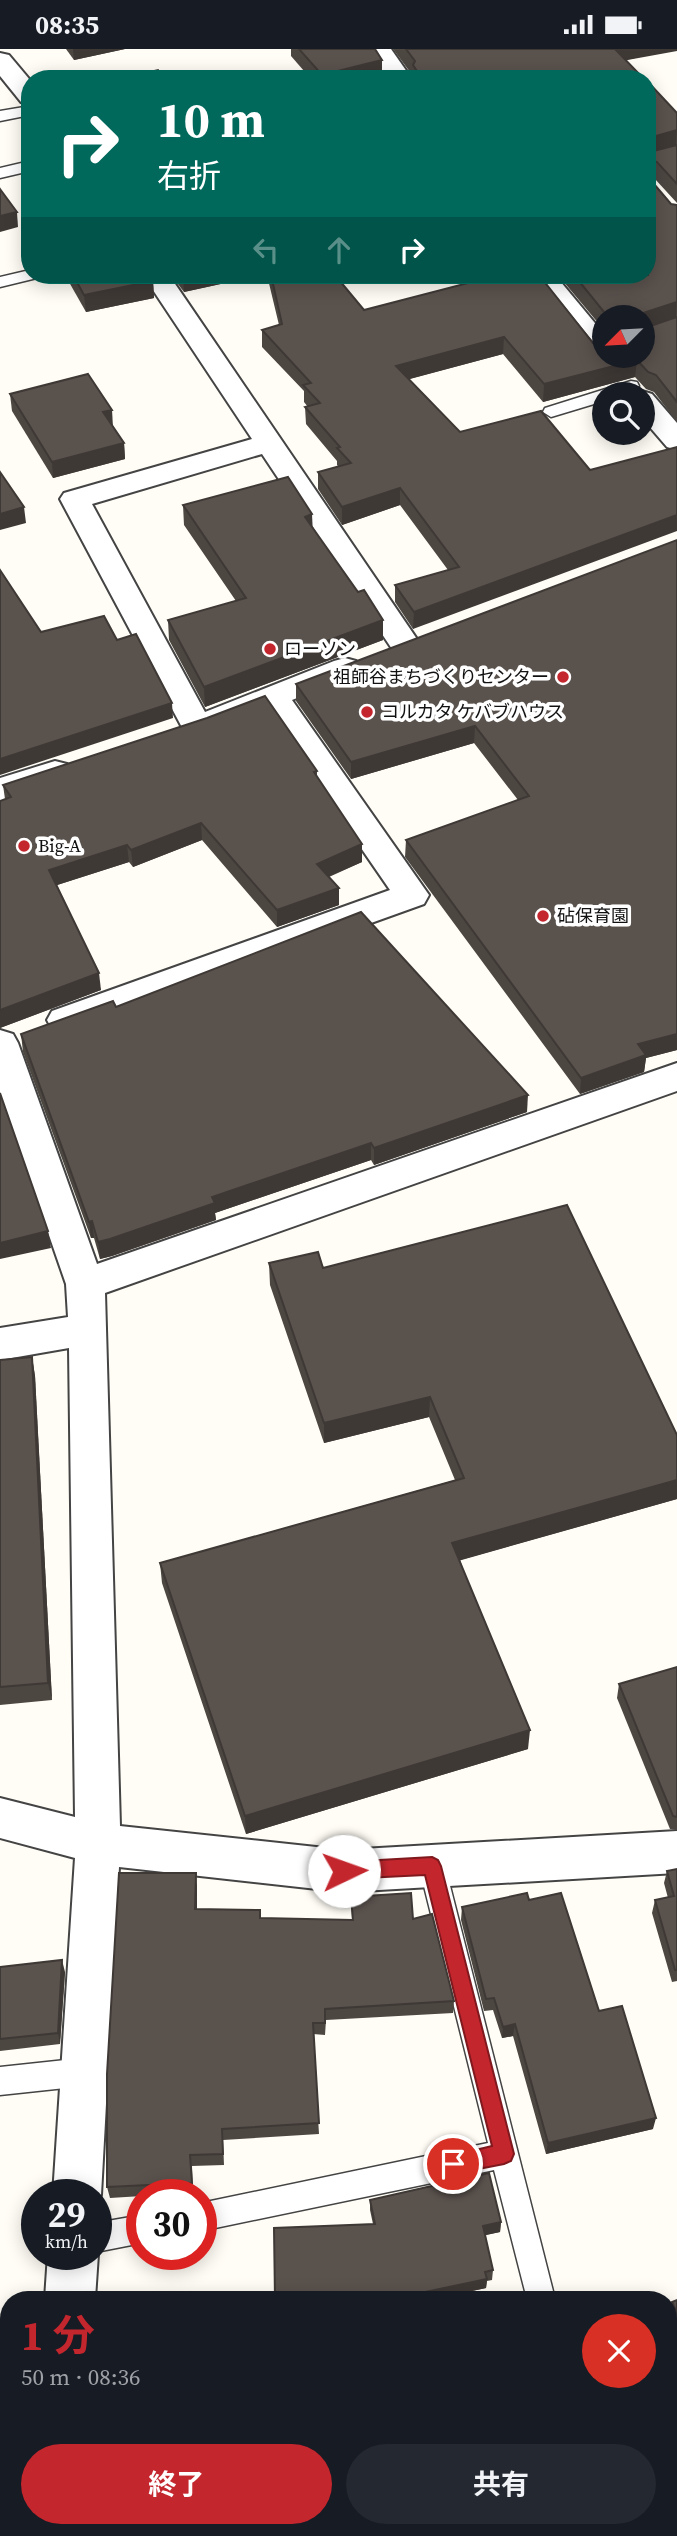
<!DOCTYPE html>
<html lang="ja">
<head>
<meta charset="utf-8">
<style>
  body { margin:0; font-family:"Source Serif 4","Noto Sans JP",serif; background:#242831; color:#f1f3f6; height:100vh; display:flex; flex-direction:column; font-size:26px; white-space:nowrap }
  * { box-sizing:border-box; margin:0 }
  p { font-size:23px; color:#9ea1a6 }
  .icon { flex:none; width:38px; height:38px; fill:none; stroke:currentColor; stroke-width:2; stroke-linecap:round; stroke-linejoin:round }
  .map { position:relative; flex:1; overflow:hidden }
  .side { position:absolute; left:0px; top:2242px; width:677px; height:247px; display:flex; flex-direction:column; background:#171b24; border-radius:28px 28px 0 0; box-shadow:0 4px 18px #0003 }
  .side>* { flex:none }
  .hud { position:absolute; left:21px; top:21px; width:635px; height:214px; border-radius:28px; box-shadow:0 4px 18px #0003; background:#00695c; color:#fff; overflow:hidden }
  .needle { width:46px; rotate:246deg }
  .buttons { position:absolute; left:592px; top:256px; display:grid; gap:14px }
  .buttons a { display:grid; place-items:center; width:63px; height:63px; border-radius:50%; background:#171b24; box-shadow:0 4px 18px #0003; font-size:35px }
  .speed { position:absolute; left:21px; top:2130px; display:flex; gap:14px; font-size:35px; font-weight:700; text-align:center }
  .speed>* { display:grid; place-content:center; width:91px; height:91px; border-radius:50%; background:#171b24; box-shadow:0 4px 18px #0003; line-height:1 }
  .speed small { font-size:18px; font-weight:400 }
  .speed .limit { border:10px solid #d22; background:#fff; color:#111 }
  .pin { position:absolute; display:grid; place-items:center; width:60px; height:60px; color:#fff; margin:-30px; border:4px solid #fff; border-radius:50%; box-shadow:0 2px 7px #0007 }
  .me { position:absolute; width:77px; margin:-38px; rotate:87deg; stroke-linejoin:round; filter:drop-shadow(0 0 5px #0008) }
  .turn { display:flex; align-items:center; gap:24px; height:147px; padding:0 21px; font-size:32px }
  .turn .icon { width:91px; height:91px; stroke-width:2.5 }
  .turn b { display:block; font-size:49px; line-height:60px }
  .lanes { display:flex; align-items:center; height:66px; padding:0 21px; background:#0003; justify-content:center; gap:35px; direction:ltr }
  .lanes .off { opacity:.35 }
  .round { display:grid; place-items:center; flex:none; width:74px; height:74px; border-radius:37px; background:#242831 }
  .headline { display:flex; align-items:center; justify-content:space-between; height:119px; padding:0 21px }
  h1 { font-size:42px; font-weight:700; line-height:52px; color:#c4262e }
  .primary-button { display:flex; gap:14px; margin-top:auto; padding:14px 21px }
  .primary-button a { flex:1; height:80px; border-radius:42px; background:#c4262e; color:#fff; font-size:28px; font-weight:700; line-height:80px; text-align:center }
  .primary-button a+a { background:#242831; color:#f1f3f6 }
  .status { display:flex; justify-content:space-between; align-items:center; height:49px; padding:0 35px; background:#171b24; direction:ltr }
  .status svg { height:19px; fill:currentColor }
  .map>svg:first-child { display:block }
</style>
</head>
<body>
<div class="status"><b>08:35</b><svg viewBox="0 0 49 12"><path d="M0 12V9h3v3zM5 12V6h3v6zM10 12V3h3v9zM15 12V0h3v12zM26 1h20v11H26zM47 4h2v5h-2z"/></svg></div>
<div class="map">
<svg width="677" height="2487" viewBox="0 0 677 2487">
  <rect width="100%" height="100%" fill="#fffdf5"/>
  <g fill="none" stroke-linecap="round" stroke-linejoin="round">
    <g stroke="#444" stroke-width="3">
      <g id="lane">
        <path d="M30,57v9l-30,6v-10z"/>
        <path d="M30,112v10l-30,7v-10z"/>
        <path d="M30,221v5h9l-2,3 -37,9v-10z"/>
        <path d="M631,332l6,1 2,4c-8,10 -23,8 -35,8v7l-53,16 -8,-5 2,-4z"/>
        <path d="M432,1805l9,3 4,9 110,433h-28l-33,-129 -293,61v-28l287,-60 -69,-277 4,-9z"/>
        <path d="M84,2009l10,4 4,10 -4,10 -10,4 -84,9v-28z"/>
        <path d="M142,2166v28l-46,9v-29z"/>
      </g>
    </g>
    <g stroke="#444" stroke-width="4">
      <g id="street">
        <path d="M367,0h24l21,30h-25z"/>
        <path d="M0,4l9,2 21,25v25l-9,-3 -21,-26z"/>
        <path d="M143,226h26l252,370 -5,7 -11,3 -11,-3 -132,-198 -170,50 113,208 129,-51 11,-3 11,3 5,7 -5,7 -64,25 137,195 -5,9 -359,129 -13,-4 -5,-9 5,-9 338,-121 -124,-180c-16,6 -38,20 -54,16l-5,7 -11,3 -11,-3 -125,-234 4,-6 188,-54z"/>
        <path d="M528,226h27l49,59v21h12l-2,3 -10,2 -10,-2z"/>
        <path d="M642,342l10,3 25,29v27l-10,-3 -25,-29v-24h-9z"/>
        <path d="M55,712l12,3 4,8 -4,8 -67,21v-23z"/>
        <path d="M0,981l13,4 5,9 79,221 580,-201v28l-572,202 15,533 224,24 333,-19v42l-333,19 -225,-25 -18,328 -5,12v-12h-43l22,-337 -75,-20v-40l75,19 -6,-469 -69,12v-32l68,-11 -2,-33 -66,-190z"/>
        <path d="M96,2202l2,3 -3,45h-50l3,-45h48z"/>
        <path d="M18,2480h52l-1,7h-52z"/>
        <path d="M388,2480h52l3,7h-52z"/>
      </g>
    </g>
    <use href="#lane" fill="#fff" fill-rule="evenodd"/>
    <use href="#street" fill="#fff" fill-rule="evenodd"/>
  </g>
  <g fill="#4d4742">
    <path d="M66,0h59l-51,11z"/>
    <path d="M291,0h84l7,28 -9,2h-62l-20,-23z"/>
    <path d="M393,0h284l-51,11 18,19h-231v-3z"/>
    <path d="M648,33l29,31v90l-22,-24 -6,-2h-1l23,27 6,1v217l-23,-30 -8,-3 -11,-12 -92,25 -40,-48 -94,25 51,53 130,38 -177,159 -18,-27v-17l53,-15 -48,-65 -58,20 -24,-36v-17l21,-5 -2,-2v-4l-31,-37 -1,-17h3l-4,-5v-11l-42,-44v-17l17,-5 -12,-50h68l29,35 97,-25 -7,-10h85l65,80 38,-38h-38v13l-46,-55h90z"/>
    <path d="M65,226h84l4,6 1,17 -68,14z"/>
    <path d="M171,226h91l-78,17z"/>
    <path d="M10,345l103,32 11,17 1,16 -72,19 -41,-67z"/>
    <path d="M183,456l130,22 70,113 -178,67 -36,-67 -1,-20 68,-19 -52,-76z"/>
    <path d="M677,491v510l-31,8 -2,14 -64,22 -175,-237 1,-17 112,-40 -44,-57 -123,36 -55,-78v-17z"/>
    <path d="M317,722v6l45,67v18l-33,15 10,28 -62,22 -75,-87 -69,27 -4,-5 -72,23 44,105 -101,38v-227l5,-2 -2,-14z"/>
    <path d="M116,958l411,105 -153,53 -3,-5 -156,53 1,7 -104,36 -12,3 -6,-21h-3l-68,-186 -2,-18z"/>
    <path d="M269,1214l54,5 354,167v64l-217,61 68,189 -282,85 -84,-251 -2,-20 295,-83 -26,-63 -105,26 -54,-158z"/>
    <path d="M32,1308l3,19 17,324 -52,5v-345z"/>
    <path d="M677,1618v163l-7,-1 -53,-131 2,-14z"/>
    <path d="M677,1820v112l-5,1 -20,-69 3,-13 13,-2 -4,-15 3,-12z"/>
    <path d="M197,1837v23l63,9 92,2 -1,-23 62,22 41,82 -1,12 -127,7 -1,15 -12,-1 6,100 -96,6 1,25 -32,1 1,27 -51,2v1l-32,2 -3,-11z"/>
    <path d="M529,1851l70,111 54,118 -107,25 -33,-118 -11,2 -9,-28 -9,1 -23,-91 1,-13z"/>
    <path d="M0,1918l65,5 -5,72 -60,7z"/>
    <path d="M370,2151l131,22 -1,10 -15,3 8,35 -1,10 -5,1 -1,7 -51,11h-160l98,-75 -3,-14z"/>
    <path d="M677,2251v30l-8,-18 3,-10z"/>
    <path d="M472,2480h104l3,7h-105z"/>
  </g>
  <g fill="#3f3936">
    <path d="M73,0h52l-51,11z"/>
    <path d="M614,0h63v2l-55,10z"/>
    <path d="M382,11v17l-9,2h-51v-4z"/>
    <path d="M677,81l-1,16 -28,8 1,-16z"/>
    <path d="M651,111l-2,17 -1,1v-16z"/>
    <path d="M17,163l1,15 -18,5v-16z"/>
    <path d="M183,226h79l-78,17z"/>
    <path d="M153,232l1,17 -68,14 -2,-17z"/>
    <path d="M677,253l-1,17 -34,10 1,-16z"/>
    <path d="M504,288l-1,17 -108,29 1,-17z"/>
    <path d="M637,311l-2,17 -92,25 1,-18z"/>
    <path d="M112,361l1,17 -10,-15z"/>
    <path d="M124,394l1,16 -72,19 -1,-16z"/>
    <path d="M400,439v17l-58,20v-18z"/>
    <path d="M24,458l2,16 -26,7v-16z"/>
    <path d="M312,465l1,21 -8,-18z"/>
    <path d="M677,466v16l-264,98 1,-17z"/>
    <path d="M383,571v20l-178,67 -1,-20z"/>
    <path d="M172,654l1,15 -173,57v-16z"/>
    <path d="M475,677l-1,17 -123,36v-17z"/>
    <path d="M201,774l1,17 -69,27 -2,-17z"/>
    <path d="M362,795v18l-44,19 -1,-17z"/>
    <path d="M127,796l2,17 -78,25 -2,-17z"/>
    <path d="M339,839v17l-62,22v-17z"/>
    <path d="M99,924l2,17 -101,38v-18z"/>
    <path d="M677,985v16l-31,8 -2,14 -64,22 1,-16 57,-34z"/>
    <path d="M528,1046l-1,17 -153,53v-17z"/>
    <path d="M371,1094v17l-156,53 1,7 -104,36 -12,3 -2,-17 114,-45z"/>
    <path d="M92,1172l2,17h-3l-2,-16z"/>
    <path d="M48,1182l3,17 -51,11v-16z"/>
    <path d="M32,1308l3,19 17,324 -4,-17z"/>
    <path d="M430,1348l-1,20 -105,26v-20z"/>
    <path d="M677,1431v19l-226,64 1,-20z"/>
    <path d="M530,1681l-2,19 -282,85 -1,-18z"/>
    <path d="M196,1824l1,13v36l-2,-13z"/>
    <path d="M62,1911l3,12 -5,72 -2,-11z"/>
    <path d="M515,1975l-2,12 -11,2 1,-11z"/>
    <path d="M656,2069l-3,11 -107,25 2,-11z"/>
    <path d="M501,2173l-1,10 -18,4 1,-10z"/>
    <path d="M487,2230l-1,9 -51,11h-43z"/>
  </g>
  <g fill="#5a524d" stroke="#3f3936" stroke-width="2">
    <path d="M299,0h76l7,11 -60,15z"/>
    <path d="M406,0h209l29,30h-222l-9,-14 2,-4z"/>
    <path d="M158,21l7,9h-46z"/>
    <path d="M648,33l29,31v17l-28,8 -1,9z"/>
    <path d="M677,96v39l-20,-22 -6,-2 -3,2v-12l2,2z"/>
    <path d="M648,128l23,27 6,1v97l-34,11 -1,4h-34l-34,-42h74z"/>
    <path d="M0,140l17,23 -17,4z"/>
    <path d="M73,226h76l4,6 -69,14z"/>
    <path d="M271,226h64l29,35 108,-28 -5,-7h72l54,68 11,2v10h38v-29l3,2 32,-11v85l-21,-27 -8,-3 -11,-12 -93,24 -40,-47 -108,29 64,66 81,-21 49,59 87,-23v68l-263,97 -19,-27 64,-18 -59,-79 -58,19 -24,-35 33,-9 -14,-15 3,-1 -35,-40 15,-4 -17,-18 8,-2 -49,-53 20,-6z"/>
    <path d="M88,325l24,36 -9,2 21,31 -72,19 -42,-68z"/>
    <path d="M0,423l24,35 -24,7z"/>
    <path d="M288,428l24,37 -7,3 53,75 6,-2 19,30 -179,67 -36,-67 78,-22 -63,-93z"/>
    <path d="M677,491v494l-39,10 8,11 -65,23 -175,-238 123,-44 -54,-70 -124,36 -55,-78z"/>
    <path d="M0,521l41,62 63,-16 13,24 19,-6 36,69 -172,56z"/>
    <path d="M265,647l52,75 -3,1 48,72 -45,20 22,24 -62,22 -76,-87 -70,27 -4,-5 -78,25 50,103 -99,37v-209l11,-4 -8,-12 204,-67z"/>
    <path d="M361,863l167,183 -154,53 -3,-5 -159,54 3,6 -105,36 -12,3 -6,-21 -3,1 -68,-188 92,-33 3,6z"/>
    <path d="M0,1044l48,138 -48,12z"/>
    <path d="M567,1156l110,230v45l-225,63 78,187 -285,86 -85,-253 304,-85 -34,-81 -106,26 -55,-160 49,-11 5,16z"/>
    <path d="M32,1308l16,326 -48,4v-327z"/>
    <path d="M677,1618v150l-4,-1 -54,-132z"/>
    <path d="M677,1820v101h-2l-20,-70 19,-4 -7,-25z"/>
    <path d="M119,1824h77l-1,36 65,1v8l93,2 -2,-23 60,-4 2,26 19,-5 22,87 -129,8v14h-12l6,100 -97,6 1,25 -33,1 2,28 -85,4v-113z"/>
    <path d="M527,1844l2,7 32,-7 38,118 23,-5 34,112 -108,25 -33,-119 -12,3 -9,-29 -8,1 -24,-92z"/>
    <path d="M62,1911l-4,73 -58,6v-72z"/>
    <path d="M489,2124l12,49 -18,4 10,44 -8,2 2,7 -95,20h-117l-1,-71 101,-4 -5,-24z"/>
    <path d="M677,2251v13l-5,-11z"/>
    <path d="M476,2480h100l3,7h-100z"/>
  </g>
  <path fill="#c4262e" stroke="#7f191e" stroke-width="2" d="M432,1808l6,3 3,6 73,288 -3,7 -7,3 -51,10 -7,-3 -3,-7 3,-7 46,-11 -67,-271 -81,4 -7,-2 -2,-6 2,-6 7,-3z"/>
  <g fill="#c4262e" stroke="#fff" stroke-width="2.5">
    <circle cx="270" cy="600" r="7"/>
    <circle cx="563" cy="628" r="7"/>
    <circle cx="367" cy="663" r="7"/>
    <circle cx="24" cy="797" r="7"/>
    <circle cx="543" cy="867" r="7"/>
  </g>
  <g text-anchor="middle" stroke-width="7" stroke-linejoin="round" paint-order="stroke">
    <g font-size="18" fill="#111" stroke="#fff" text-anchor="start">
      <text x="284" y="606">ローソン</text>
      <text x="549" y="634" text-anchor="end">祖師谷まちづくりセンター</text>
      <text x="381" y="669">コルカタ ケバブハウス</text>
      <text x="38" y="803">Big-A</text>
      <text x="557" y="873">砧保育園</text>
    </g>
  </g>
</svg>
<div class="buttons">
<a><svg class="needle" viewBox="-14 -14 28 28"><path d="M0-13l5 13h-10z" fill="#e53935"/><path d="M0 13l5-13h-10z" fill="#9ea1a6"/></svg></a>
<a><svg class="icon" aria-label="search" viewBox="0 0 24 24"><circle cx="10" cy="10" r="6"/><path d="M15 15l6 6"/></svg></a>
</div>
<div class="speed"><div>29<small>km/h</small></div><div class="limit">30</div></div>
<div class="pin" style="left:453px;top:2115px;background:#d93025"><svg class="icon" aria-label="arrive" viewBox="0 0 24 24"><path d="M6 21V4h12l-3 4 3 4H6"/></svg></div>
<svg class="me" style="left:344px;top:1822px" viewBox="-20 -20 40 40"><circle r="19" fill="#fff"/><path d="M0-13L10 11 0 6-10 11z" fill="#c4262e"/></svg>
<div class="hud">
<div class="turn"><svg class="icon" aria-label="right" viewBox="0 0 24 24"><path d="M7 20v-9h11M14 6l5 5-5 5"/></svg><div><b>10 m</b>右折</div></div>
<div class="lanes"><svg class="icon off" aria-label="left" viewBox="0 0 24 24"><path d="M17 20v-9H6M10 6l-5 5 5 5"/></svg><svg class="icon off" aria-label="ahead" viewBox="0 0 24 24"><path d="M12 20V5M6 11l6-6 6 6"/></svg><svg class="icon" aria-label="right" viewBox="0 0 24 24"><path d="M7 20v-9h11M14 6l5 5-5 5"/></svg></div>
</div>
<section class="side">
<div class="headline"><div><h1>1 分</h1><p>50 m · 08:36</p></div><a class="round" style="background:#d93025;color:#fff"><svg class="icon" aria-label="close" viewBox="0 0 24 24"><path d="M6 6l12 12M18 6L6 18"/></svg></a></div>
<div class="primary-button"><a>終了</a><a>共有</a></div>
</section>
</div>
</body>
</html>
